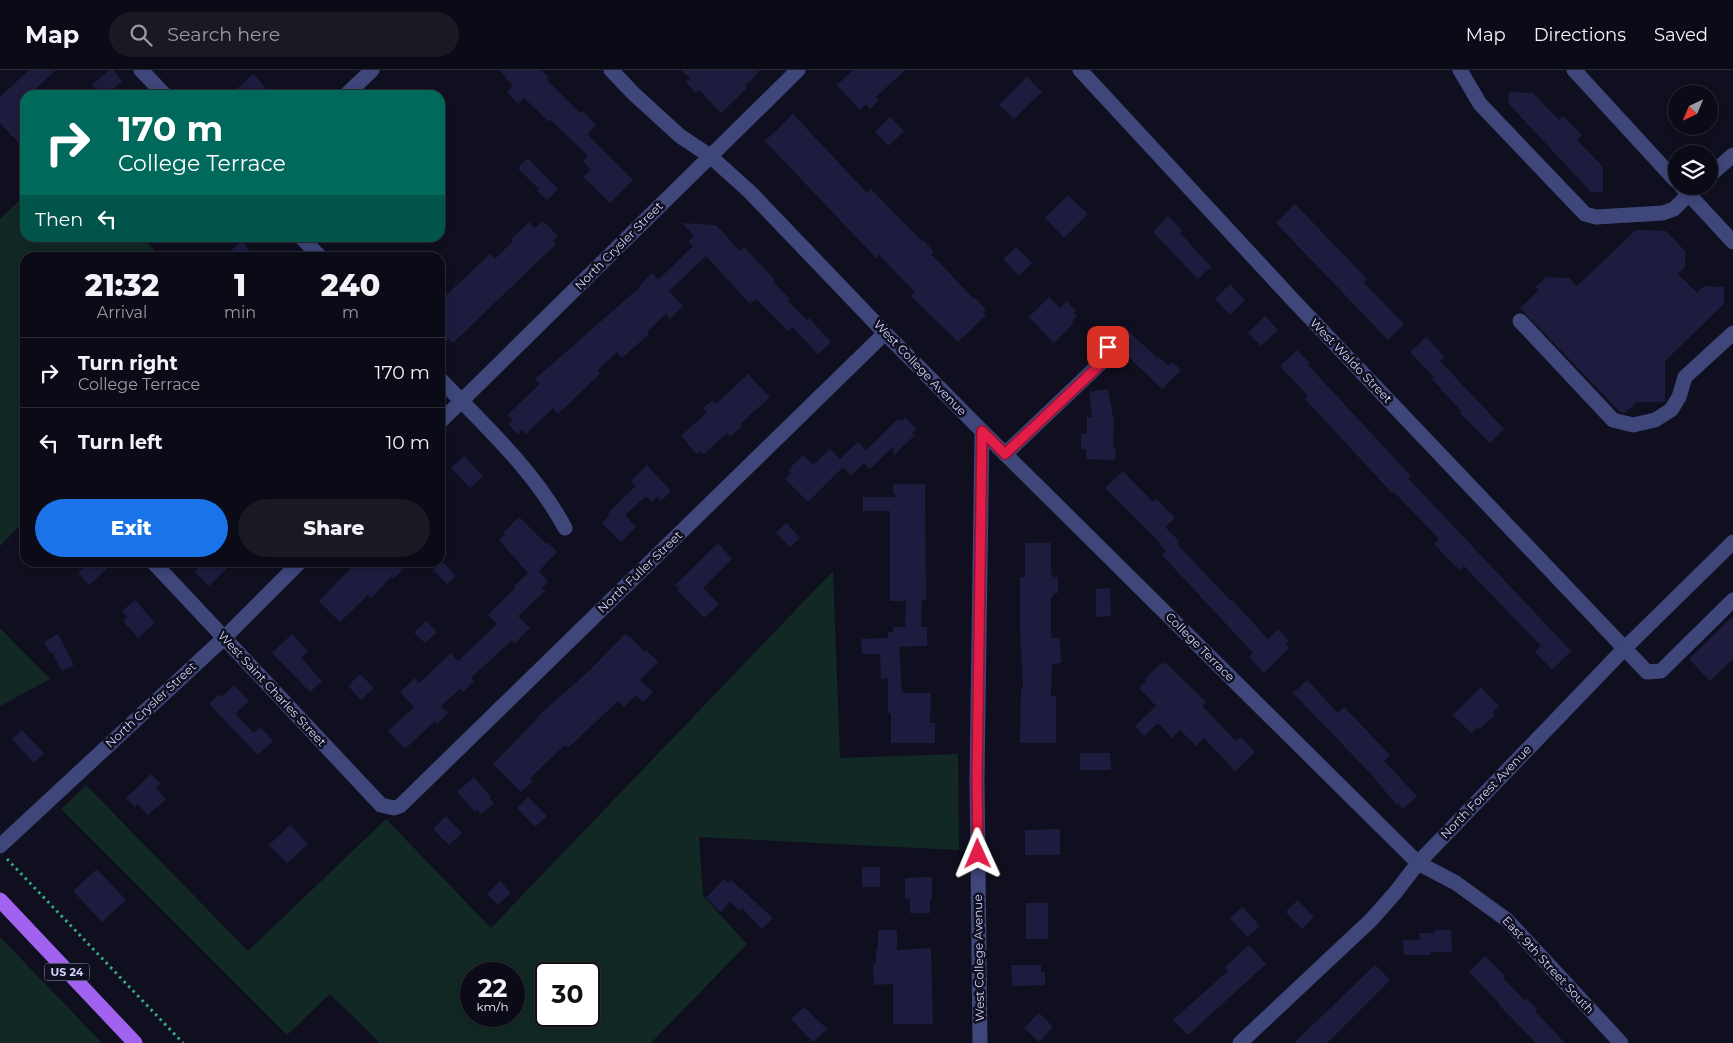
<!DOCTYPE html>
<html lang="en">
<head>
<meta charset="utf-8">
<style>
  body { margin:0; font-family:Montserrat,sans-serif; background:#191924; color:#f1f3f6; height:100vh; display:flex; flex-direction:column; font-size:19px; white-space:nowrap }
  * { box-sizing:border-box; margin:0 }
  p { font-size:16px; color:#9a9ba1 }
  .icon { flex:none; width:28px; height:28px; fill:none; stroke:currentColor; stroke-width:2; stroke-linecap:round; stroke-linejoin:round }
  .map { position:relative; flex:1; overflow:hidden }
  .sheet { position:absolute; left:20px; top:182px; width:425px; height:315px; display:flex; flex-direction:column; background:#0b0b17; border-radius:15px; box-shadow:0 2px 8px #0003,0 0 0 1px #2b2b36 }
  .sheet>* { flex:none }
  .hud { position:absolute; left:20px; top:20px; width:425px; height:152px; border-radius:15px; box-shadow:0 2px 8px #0003,0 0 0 1px #2b2b36; background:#00695c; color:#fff; overflow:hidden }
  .needle { width:32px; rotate:224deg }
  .tools { position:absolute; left:1668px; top:15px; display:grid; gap:10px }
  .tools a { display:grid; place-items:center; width:50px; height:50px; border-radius:50%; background:#0b0b17; box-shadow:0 2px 8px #0003,0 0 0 1px #2b2b36; font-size:25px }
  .speed { position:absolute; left:460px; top:892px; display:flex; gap:10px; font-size:25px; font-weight:700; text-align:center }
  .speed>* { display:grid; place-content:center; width:65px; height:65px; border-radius:50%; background:#0b0b17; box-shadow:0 2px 8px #0003,0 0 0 1px #2b2b36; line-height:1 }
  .speed small { font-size:12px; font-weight:400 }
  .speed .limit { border:2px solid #111; border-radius:8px; background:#fff; color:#111 }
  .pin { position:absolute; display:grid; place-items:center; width:42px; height:42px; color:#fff; margin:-21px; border-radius:10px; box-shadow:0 2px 8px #0006 }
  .me { position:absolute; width:55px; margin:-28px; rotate:359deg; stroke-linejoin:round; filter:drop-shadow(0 0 4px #0008) }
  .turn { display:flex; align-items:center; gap:18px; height:105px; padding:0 15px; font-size:22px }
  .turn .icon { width:65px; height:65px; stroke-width:2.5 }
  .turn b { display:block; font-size:35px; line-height:42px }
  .then { display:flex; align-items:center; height:48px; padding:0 15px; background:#0003; gap:10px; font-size:19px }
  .eta { display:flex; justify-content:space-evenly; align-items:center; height:85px; text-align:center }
  .eta b { font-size:30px; font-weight:800; line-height:35px }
  .cta { display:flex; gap:10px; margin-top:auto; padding:10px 15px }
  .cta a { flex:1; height:58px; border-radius:30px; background:#1a73e8; color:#fff; font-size:20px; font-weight:800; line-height:58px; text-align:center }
  .cta a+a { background:#191924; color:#f1f3f6 }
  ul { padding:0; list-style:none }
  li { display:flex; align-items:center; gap:15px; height:70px; padding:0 15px; border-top:1px solid #2b2b36 }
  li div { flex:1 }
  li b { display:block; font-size:19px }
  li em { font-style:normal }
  header { display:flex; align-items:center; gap:30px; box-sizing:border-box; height:70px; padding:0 25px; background:#0b0b17; border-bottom:1px solid #2b2b36 }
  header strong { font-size:24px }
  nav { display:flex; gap:28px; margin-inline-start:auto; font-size:18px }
  .search { width:350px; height:45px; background:#191924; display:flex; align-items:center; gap:12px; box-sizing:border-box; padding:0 18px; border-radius:28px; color:#9a9ba1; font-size:19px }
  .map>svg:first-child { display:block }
</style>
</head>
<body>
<header>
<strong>Map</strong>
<div class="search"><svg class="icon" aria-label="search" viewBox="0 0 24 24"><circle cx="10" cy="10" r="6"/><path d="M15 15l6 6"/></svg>Search here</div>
<nav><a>Map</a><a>Directions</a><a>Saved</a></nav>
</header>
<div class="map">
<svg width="1733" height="973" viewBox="0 0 1733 973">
  <rect width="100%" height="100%" fill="#0f0f1f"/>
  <g fill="#122824" fill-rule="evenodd">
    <path d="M25,125v43h117l20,19 -137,1v262l-25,26v-327z"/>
    <path d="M833,501l7,187 118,-4 1,96 -260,-13 4,59 44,48 -96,99h-271l-50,-49 -43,41 -226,-226 25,-24 162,166 138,-132 105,109zM471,904h43v42h-43zM546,904h43v42h-43z"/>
    <path d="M0,558l50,51 -50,27z"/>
    <path d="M0,867l102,106h-102z"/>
  </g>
  <g fill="#1d1c3e">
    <path d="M29,0h27l-27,25h-4v55l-25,-27v-26z"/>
    <path d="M109,0h4l9,11 -15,14h-6l-9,-10z"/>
    <path d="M499,0h43l7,8 -2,2 33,33 3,-2 13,14 -9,9 46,46 -23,23 -27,-26 8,-7 -8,-9 5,-5 -37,-36 -2,2 -25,-24 -6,6 -11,-12 6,-6z"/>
    <path d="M681,0h79l-15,16 2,2 -26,25 -22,-23 -3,3 -10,-11 4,-4z"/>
    <path d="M853,0h52l-29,27 3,3 -9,9 -4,-5 -6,6 -23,-25z"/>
    <path d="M253,4l19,21h-42z"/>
    <path d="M1027,7l15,15 -28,27 -15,-14z"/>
    <path d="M1509,22l24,1 26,27 4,-4 19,19 -5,5 26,27v25h-12l-83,-89z"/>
    <path d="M793,44l74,79 4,-4 51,52 1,-1 11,12 -3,2 43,45 1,-1 11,12 -3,2 3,3 -28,27 -47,-46 4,-4 -36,-37 -3,3 -111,-117z"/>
    <path d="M890,47l14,14 -16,15 -13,-14z"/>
    <path d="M528,88l30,31 -11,11 -10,-9 2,-2 -21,-21z"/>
    <path d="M1068,125l20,19 -24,24 -19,-20z"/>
    <path d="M1295,134l72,75 -4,3 41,42 -16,16 -112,-117z"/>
    <path d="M1168,146l14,14 -2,3 31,34 -13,12 -45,-47z"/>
    <path d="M543,151l15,15 -5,4 3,4 -103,99 -4,-4 -9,8v-46l50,-47 5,5 18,-18 -2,-2 18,-17 6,6z"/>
    <path d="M682,153l34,2 24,26 4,-4 31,33 -2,2 17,17 -2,2 19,19 2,-2 22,24 -13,12 -26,-27 -4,4 -32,-32 -6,5 -44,-48 -37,35 14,15 -13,13 -4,-5 -19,18 2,2 -27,24 -5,-6 -20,19 3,3 -42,40 -5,-6 -27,26 -4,-4 -4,4 -10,-10 5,-4 -6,-5 33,-31 -5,-5 105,-92 -1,-1 13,-13 6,7 35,-34 -5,-5 6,-5z"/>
    <path d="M1636,160l30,1 19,20v16l-7,7 19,19 7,-7 20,1v17l-59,57v41h-28l-12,11 -5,-1 -100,-104 19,-18 -4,-3 11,-10 23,1 8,8z"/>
    <path d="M241,171l15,17h-32z"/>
    <path d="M1016,177l16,16 -13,13 -16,-17z"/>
    <path d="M1230,214l15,16 -15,15 -15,-16z"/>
    <path d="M1049,227l11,11 7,-7 9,10 -3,2 4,3 -5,5 2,2 -20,20 -25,-26z"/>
    <path d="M1265,246l13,14 -17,16 -13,-13z"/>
    <path d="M1124,257l34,32 1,-2 9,9 4,-4 9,8 -19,19 -45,-43 -3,-8z"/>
    <path d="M1426,267l19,20 -5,4 64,68 -14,14 -30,-30 2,-1 -30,-33 2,-2 -24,-25z"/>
    <path d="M1297,280l13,13 -2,2 103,111 -3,2 163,173 -19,19 -17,-18 6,-6 -77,-80 -5,4 -25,-26 5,-5 -45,-47 -2,1 -87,-94 3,-3 -28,-30z"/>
    <path d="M748,304l22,23 -30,27 2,2 -12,11 -3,-4 -23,21 -3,-3 -4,3 -16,-18 26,-24 -4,-4 10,-8 3,4z"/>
    <path d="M1108,319l6,33 -1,25 3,1 -1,12 -29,-1v-10h-5v-15h6v-17h5l-3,-25z"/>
    <path d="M905,347l11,12 -4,4 3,2 -22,21 1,-10 -24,23 -6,-6 -13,12 -8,-8 -35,35 -23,-23 6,-6 -3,-3 15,-15 10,10 17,-16 10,10 18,-17 8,8 32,-31 3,2z"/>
    <path d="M464,386l19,20 -13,12 -19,-20z"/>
    <path d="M647,395l24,26 -10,10 -4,-4 -5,5 -6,-6 -21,19 11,12 -15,15 -19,-19 8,-8 -2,-2 28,-27 -5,-5z"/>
    <path d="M1123,401l30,31 4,-3 18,19 -10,9 14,14 -2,3 54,57 1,-1 36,39 10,-10 11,12 -3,3 3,4 -25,25 -15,-16 4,-4 -91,-98 4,-4 -7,-7 1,-1 -55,-55z"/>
    <path d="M893,414h32l1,116h-4l-1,27h6v19l-28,1 3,46h29l-1,30h5v20h-44v-30h-3v-35l-7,1 -1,-25h-18l-1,-15 27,-1v-6h5v-5h12l1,-26h-16v-90h-27v-14h34l-4,-4z"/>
    <path d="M519,447l27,27 2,-2 9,10 -18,19 9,11 -6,6 3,3 -27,25 12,12 -15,15 -3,-3 -41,38 3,3 -11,11 -3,-3 -19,17 7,7 -11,11 -2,-3 -30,28 -17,-18 26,-24 -14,-15 15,-14 4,5 32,-30 7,8 39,-37 -9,-9 27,-27 -1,-2 14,-13 -29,-33 6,-6 -2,-1z"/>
    <path d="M786,453l14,15 -10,9 -14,-14z"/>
    <path d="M718,473l14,16 -29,29 16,16 -15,14 -27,-28 2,-2 -4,-3z"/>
    <path d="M1025,473h26v32h2v2h5v16h-5v4h-2v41h9l1,25 -9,1 -1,32h5v47h-36l1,-55h2l-3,-59v-52h4l1,-3z"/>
    <path d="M442,491l14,15 -9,8 -14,-14z"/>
    <path d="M90,492h24l-25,23 -11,-12z"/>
    <path d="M191,492h42l-24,24 -14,-14 3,-2z"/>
    <path d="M357,492h53l-17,17 -2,-2 -20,21 -3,-3 -28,27 -21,-21z"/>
    <path d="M1110,518l1,28 -15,1v-28z"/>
    <path d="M135,530l20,23 -17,15 -15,-17 4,-4 -5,-6z"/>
    <path d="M1733,546v43l-23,22 -21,-22z"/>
    <path d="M426,551l11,11 -12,11 -11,-11z"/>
    <path d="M58,564l16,31 -12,6 -10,-19 -2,1 -6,-11z"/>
    <path d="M292,564l16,17 -7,7 21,23 -12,11 -38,-39z"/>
    <path d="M625,564l3,3 1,-1 16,16 1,-2 12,12 -18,18 13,12 -10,10 -7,-7 -12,12 -6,-6 -50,47 -3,-3 -35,33 3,3 -12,11 -28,-28 44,-45 -1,-1 55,-49z"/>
    <path d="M1165,592l41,40 -4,4 34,35 5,-4 14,15 -20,19 -31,-33 -8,8 -16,-16 -8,8 -14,-15 -14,13 -9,-10 21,-20 -17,-18 7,-7 -1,-2 15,-15 2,1z"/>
    <path d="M360,604l14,14 -13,12 -13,-14z"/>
    <path d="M1307,610l31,33 6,-6 46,48 -6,6 33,35 -14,13 -5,-6 -1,2 -27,-32 -77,-80z"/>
    <path d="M234,615l15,16 -14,13 19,19 6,-6 13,14 -15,14 -49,-51 10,-10 3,3z"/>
    <path d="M1481,617l18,19 -6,6 2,3 -15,14 -2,-2 -7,6 -18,-18z"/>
    <path d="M22,660l22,23 -10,10 -22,-24z"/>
    <path d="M1080,683h30l1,17h-31z"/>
    <path d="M151,704l10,10 -5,4 10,11 -18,16 -10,-11 -3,3 -9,-9z"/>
    <path d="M474,707l17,20 -2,1 5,5 -13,11 -4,-4 -2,2 -18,-20z"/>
    <path d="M528,727l19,19 -12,11 -18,-19z"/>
    <path d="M446,746l16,17 -13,12 -16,-16z"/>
    <path d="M290,755l18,19 -21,19 -18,-18z"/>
    <path d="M1060,759v26h-35v-25z"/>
    <rect x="862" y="797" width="18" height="20"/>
    <path d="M97,799l29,31 -24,22 -29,-31z"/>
    <path d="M932,807v22h-2v14h-20v-14h-5v-21z"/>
    <path d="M724,809l4,4 3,-3 42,38 -11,11 -20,-21 -2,3 -10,-9 -9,10 -15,-14z"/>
    <path d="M500,811l11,12 -13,12 -11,-11z"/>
    <path d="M1298,830l16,17 -12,12 -16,-17z"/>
    <rect x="1026" y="833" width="22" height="36"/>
    <path d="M1242,837l18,19 -13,11 -17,-19z"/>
    <path d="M878,860h19v20l34,-2 2,76h-40v-40l-19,1 -1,-21h3v-14h2z"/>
    <path d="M1435,860h16l1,22h-22v3h-26l-1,-15h17l-1,-7h16z"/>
    <path d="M1249,875l17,19 -78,71 -15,-15 55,-49 -3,-4z"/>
    <path d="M1485,886l20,20 -1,1v2l21,22 2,-2 10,10 -2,1 1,2 29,31h-29l-37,-38 1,-1 -31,-32z"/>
    <path d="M1011,895h30v7h4v13l-33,1z"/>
    <path d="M1375,895l15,15 -63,63h-33z"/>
    <path d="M804,937l23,22 -14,13 -21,-22 1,-3z"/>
    <path d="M1039,943l14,14 -14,15 -15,-14z"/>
  </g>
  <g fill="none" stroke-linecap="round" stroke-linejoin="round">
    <path stroke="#39a78c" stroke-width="3" stroke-dasharray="2.5 4" stroke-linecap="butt" d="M7,789l176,184"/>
    <g stroke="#3e467a" stroke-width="15">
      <path d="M141,0l24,25"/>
      <path d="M611,0l23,24 46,42 30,20 40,36 135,141 97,98 -5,348 3,264"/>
      <path d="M1080,0l214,231 353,371 14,-1 72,-71"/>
      <path d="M1460,0l20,34 105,110 11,3 67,-4 11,-4 23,-23"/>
      <path d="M1574,0l102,111"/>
      <path d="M346,25l26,-25"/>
      <path d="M1709,106l24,-21"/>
      <path d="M1682,117l51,55"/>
      <path d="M302,168l19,20"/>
      <path d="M1520,251l93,99 20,5 22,-5 16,-10 8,-13 6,-20 48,-44"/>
      <path d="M440,309c45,47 94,91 125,149"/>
      <path d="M440,352l358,-352"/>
      <path d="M982,361l436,432 38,20 51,37 114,123"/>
      <path d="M1005,384l100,-95 3,-12 -5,-13"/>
      <path d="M153,492l228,243 13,3 6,-2 485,-473"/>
      <path d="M0,776l224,-208 76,-76"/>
      <path d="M1240,973l131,-123 24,-27 23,-30 29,-30 177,-184 109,-107"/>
    </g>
    <path stroke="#a262f0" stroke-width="15" d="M0,830l135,143"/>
  </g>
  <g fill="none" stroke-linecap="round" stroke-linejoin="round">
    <g stroke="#92132f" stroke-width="12">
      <path id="route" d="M978,784l-1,-75 5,-348 23,23 100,-94 3,-13"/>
    </g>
    <use href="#route" stroke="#e11d48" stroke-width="9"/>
  </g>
  <g text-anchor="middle" stroke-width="5" stroke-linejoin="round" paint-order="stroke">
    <rect fill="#0f0f1f" stroke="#9798b9" stroke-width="1" x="44.5" y="893.5" width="45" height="17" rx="4"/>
    <g font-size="11" font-weight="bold" fill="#d1d3fb">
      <text x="67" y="906">US 24</text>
    </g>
    <g font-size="12" fill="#d1d3fb" stroke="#0f0f1f">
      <text transform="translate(619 176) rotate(-45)" y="4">North Crysler Street</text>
      <text transform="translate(1351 291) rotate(46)" y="4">West Waldo Street</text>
      <text transform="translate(920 298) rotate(46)" y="4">West College Avenue</text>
      <text transform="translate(640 502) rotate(-44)" y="4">North Fuller Street</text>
      <text transform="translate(1200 577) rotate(45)" y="4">College Terrace</text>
      <text transform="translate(272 619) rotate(47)" y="4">West Saint Charles Street</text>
      <text transform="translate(151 635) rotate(-43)" y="4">North Crysler Street</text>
      <text transform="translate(1486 722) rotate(-46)" y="4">North Forest Avenue</text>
      <text transform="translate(979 888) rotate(-91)" y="4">West College Avenue</text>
      <text transform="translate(1548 895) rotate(47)" y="4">East 9th Street South</text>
    </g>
  </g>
</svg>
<div class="tools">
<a><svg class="needle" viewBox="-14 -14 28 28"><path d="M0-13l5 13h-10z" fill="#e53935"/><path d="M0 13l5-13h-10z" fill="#9a9ba1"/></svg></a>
<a><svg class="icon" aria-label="layers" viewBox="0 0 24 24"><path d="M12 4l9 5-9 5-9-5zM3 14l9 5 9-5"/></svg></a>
</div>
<div class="speed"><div>22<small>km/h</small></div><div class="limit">30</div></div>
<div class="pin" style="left:1108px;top:277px;background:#d93025"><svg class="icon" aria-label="arrive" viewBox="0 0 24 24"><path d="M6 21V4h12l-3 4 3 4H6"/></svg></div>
<svg class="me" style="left:978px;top:784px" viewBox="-20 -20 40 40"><path d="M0-17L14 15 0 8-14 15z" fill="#e11d48" stroke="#fff" stroke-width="4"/></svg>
<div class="hud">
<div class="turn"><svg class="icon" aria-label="right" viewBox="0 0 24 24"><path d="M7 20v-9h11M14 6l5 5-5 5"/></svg><div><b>170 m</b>College Terrace</div></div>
<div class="then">Then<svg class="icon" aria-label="left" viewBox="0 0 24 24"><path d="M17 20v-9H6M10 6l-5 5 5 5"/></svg></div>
</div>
<section class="sheet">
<div class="eta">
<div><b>21:32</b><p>Arrival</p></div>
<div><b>1</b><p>min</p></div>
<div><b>240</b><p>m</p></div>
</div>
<ul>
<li><svg class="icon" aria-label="right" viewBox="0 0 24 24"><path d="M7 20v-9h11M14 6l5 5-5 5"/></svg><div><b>Turn right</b><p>College Terrace</p></div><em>170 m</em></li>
<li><svg class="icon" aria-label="left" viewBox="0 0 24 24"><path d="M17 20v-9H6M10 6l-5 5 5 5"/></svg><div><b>Turn left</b></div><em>10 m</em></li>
</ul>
<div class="cta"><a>Exit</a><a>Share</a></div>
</section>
</div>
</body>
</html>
